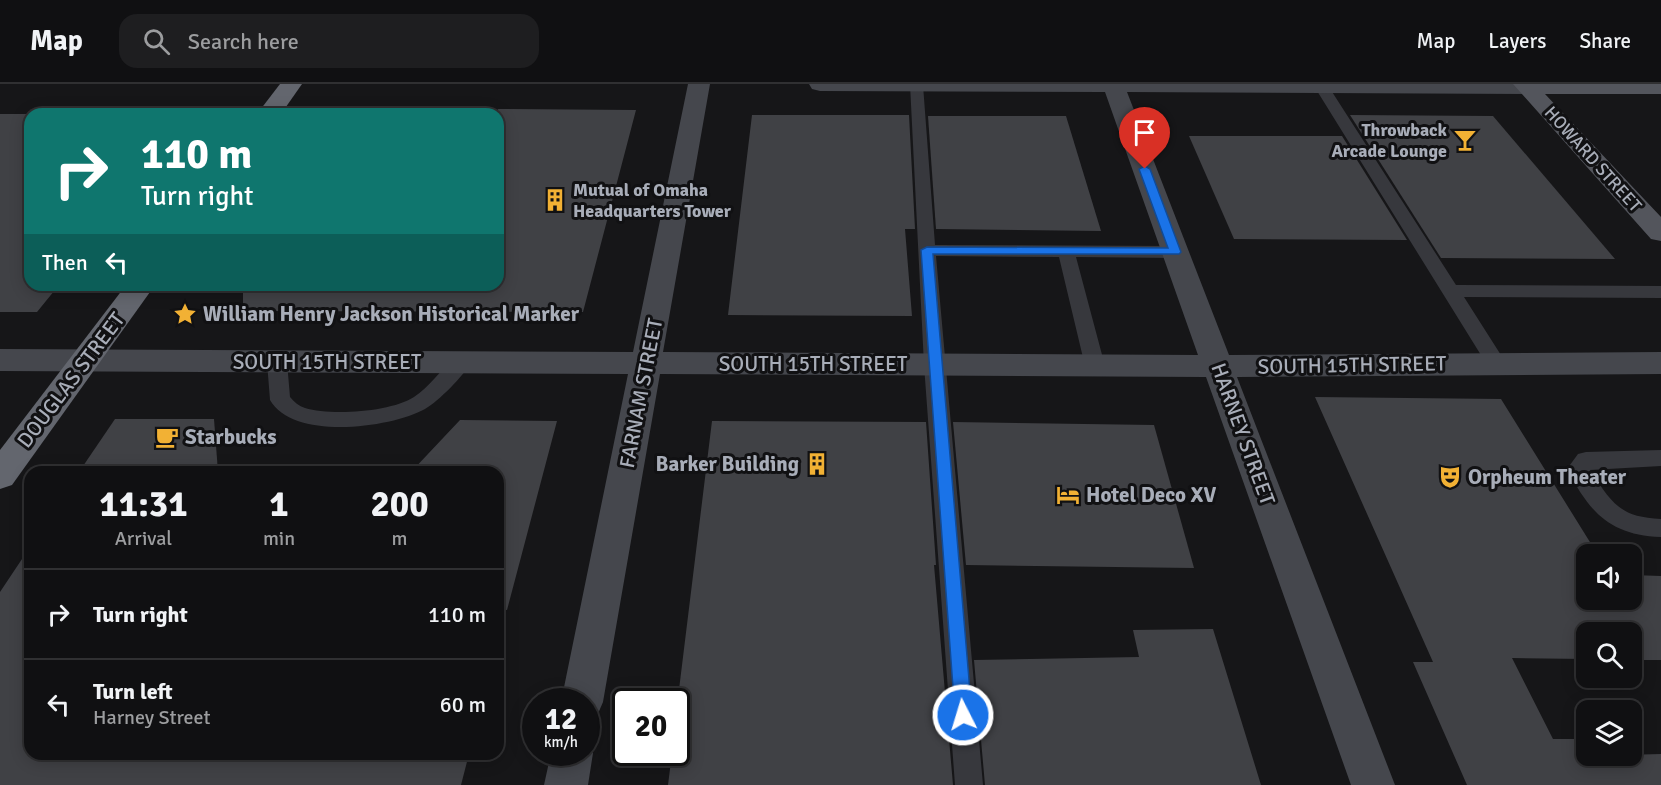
<!DOCTYPE html>
<html lang="en">
<head>
<meta charset="utf-8">
<style>
  body { margin:0; font-family:Signika,sans-serif; background:#1e1e20; color:#f1f3f6; height:100vh; display:flex; flex-direction:column; font-size:22px; white-space:nowrap }
  * { box-sizing:border-box; margin:0 }
  p { font-size:20px; color:#9c9d9f }
  .icon { flex:none; width:33px; height:33px; fill:none; stroke:currentColor; stroke-width:2; stroke-linecap:round; stroke-linejoin:round }
  .map { position:relative; flex:1; overflow:hidden }
  .panel { position:absolute; left:24px; top:382px; width:480px; height:294px; display:flex; flex-direction:column; background:#101012; border-radius:18px; box-shadow:0 3px 15px #0003,0 0 0 2px #303032 }
  .panel>* { flex:none }
  .hud { position:absolute; left:24px; top:24px; width:480px; height:183px; border-radius:18px; box-shadow:0 3px 15px #0003,0 0 0 2px #303032; background:#0f766e; color:#fff; overflow:hidden }
  .controls { position:absolute; left:1576px; top:460px; display:grid; gap:12px }
  .controls a { display:grid; place-items:center; width:66px; height:66px; border-radius:12px; background:#101012; box-shadow:0 3px 15px #0003,0 0 0 2px #303032; font-size:30px }
  .speed { position:absolute; left:522px; top:604px; display:flex; gap:12px; font-size:30px; font-weight:700; text-align:center }
  .speed>* { display:grid; place-content:center; width:78px; height:78px; border-radius:50%; background:#101012; box-shadow:0 3px 15px #0003,0 0 0 2px #303032; line-height:1 }
  .speed small { font-size:15px; font-weight:400 }
  .speed .limit { border:3px solid #111; border-radius:9px; background:#fff; color:#111 }
  .pin { position:absolute; display:grid; place-items:center; width:51px; height:51px; color:#fff; margin:-62px -26px; border-radius:50% 50% 50% 0; rotate:-45deg; box-shadow:0 0 6px #0007 }
  .pin .icon { rotate:45deg }
  .me { position:absolute; width:66px; margin:-33px; rotate:355deg; stroke-linejoin:round; filter:drop-shadow(0 0 4px #0008) }
  .turn { display:flex; align-items:center; gap:21px; height:126px; padding:0 18px; font-size:27px }
  .turn .icon { width:78px; height:78px; stroke-width:2.5 }
  .turn b { display:block; font-size:42px; line-height:51px }
  .then { display:flex; align-items:center; height:57px; padding:0 18px; background:#0003; gap:12px; font-size:22px }
  .eta { display:flex; justify-content:space-evenly; align-items:center; height:102px; text-align:center }
  .eta b { font-size:36px; font-weight:800; line-height:42px }
  ul { padding:0; list-style:none }
  li { display:flex; align-items:center; gap:18px; height:90px; padding:0 18px; border-top:2px solid #303032 }
  li div { flex:1 }
  li b { display:block; font-size:22px }
  li em { font-style:normal }
  header { display:flex; align-items:center; gap:36px; box-sizing:border-box; height:84px; padding:0 30px; background:#101012; border-bottom:2px solid #303032 }
  header strong { font-size:28px }
  nav { display:flex; gap:33px; margin-inline-start:auto; font-size:21px }
  .search { width:420px; height:54px; background:#1e1e20; display:flex; align-items:center; gap:15px; box-sizing:border-box; padding:0 21px; border-radius:18px; color:#9c9d9f; font-size:22px }
  .map>svg:first-child { display:block }
</style>
</head>
<body>
<header>
<strong>Map</strong>
<div class="search"><svg class="icon" aria-label="search" viewBox="0 0 24 24"><circle cx="10" cy="10" r="6"/><path d="M15 15l6 6"/></svg>Search here</div>
<nav><a>Map</a><a>Layers</a><a>Share</a></nav>
</header>
<div class="map">
<svg width="1661" height="701" viewBox="0 0 1661 701">
  <rect width="100%" height="100%" fill="#161618"/>
  <g fill="#404145">
    <path d="M498,25l138,1 -53,202 -340,-1v-26h255z"/>
    <path d="M0,30h30v171h29l-22,27h-37z"/>
    <path d="M752,31h157l6,114h-10l7,87 -184,-1z"/>
    <path d="M1350,31l143,1 122,143 -174,-1z"/>
    <path d="M928,32h138l35,115 -165,-2z"/>
    <path d="M1189,52h153l65,104 -173,-1z"/>
    <path d="M1315,313l186,2 97,156h-11v45h45v-25l29,1v84h-29v-27h-45v26l-75,-1 41,81h34v17l74,-2v31h-194l-54,-123h20z"/>
    <path d="M115,335h99l4,53h-139z"/>
    <path d="M460,336l97,1 -50,189 -9,-1v-137h-87z"/>
    <path d="M712,337l214,1 10,143h-2l19,220h-285l4,-32h4v-39z"/>
    <path d="M953,338l201,3 40,143 -228,-3z"/>
    <path d="M30,463v207h439l-8,31h-461v-193z"/>
    <path d="M1213,545l48,156h-276l-11,-125 165,-3 -6,-27z"/>
  </g>
  <g fill="none" stroke-linecap="round" stroke-linejoin="round">
    <g fill="#37383d" fill-rule="evenodd">
      <path d="M910,0l13,1 12,160 240,1 6,2 3,4 -3,4 -6,2 -99,-1 29,109 -3,5 -7,2 -7,-2 -3,-5 -26,-109 -123,-1 47,529h-28l-31,-420z"/>
      <path d="M1315,0h12l129,201 205,1v12l-197,-1 42,66 -3,5 -7,2 -7,-2 -175,-282z"/>
      <path d="M277,271l7,2 3,5 3,35c4,5 9,9 15,11 26,8 86,4 109,-11 15,-10 27,-27 40,-39l7,-2 7,2 3,5c-8,13 -32,38 -46,46 -34,19 -132,32 -155,-9l-3,-38 3,-5z"/>
      <path d="M1661,366v16l-71,4c22,33 29,47 71,49v18c-51,-2 -71,-24 -94,-68l11,-15 8,-2z"/>
    </g>
    <g fill="#45474d" fill-rule="evenodd">
      <path d="M688,0h22l-47,268 535,3 -93,-263 -285,-1 -8,-2 -3,-5h727l2,3 -3,5 -8,2 -400,-2 102,263 432,-3v22l-424,3 158,408h-44l-145,-408 -546,-3 -57,328 -6,14 -11,4v-18h-25l67,-328 -628,-3v-22l633,3z"/>
      <path d="M587,654l6,15 -5,32h-44l7,-32h35z"/>
    </g>
    <path fill="#53555c" fill-rule="evenodd" d="M1513,0h148v10h-116l116,123v24l-10,-2z"/>
    <g fill="#63666e" fill-rule="evenodd">
      <path d="M280,0h22l-21,30h-24z"/>
      <path d="M126,201h29l-143,200 -12,4v-39z"/>
    </g>
  </g>
  <path fill="#1a73e8" stroke="#114b97" stroke-width="1.5" d="M1145,82l5,3 31,83 -2,2h-246l39,461 -2,6 -7,2 -6,-2 -2,-6 -34,-465 6,-3 241,1 -29,-79z"/>
  <defs>
    <g id="bar-bare" transform="scale(1.8)"><path d="M-6-5H6L.8 .8V4.5H3.5V6h-7V4.5H-.8V.8Z" fill="#f2b134" stroke="#111113" stroke-width="2.5" paint-order="stroke"/></g>
    <g id="building-bare" transform="scale(1.8)"><path d="M-4-6H4V6H1V3H-1V6H-4ZM-2.5-4.3h1.7v1.8h-1.7ZM.8-4.3h1.7v1.8H.8ZM-2.5-1h1.7V.8h-1.7ZM.8-1h1.7V.8H.8Z" fill="#f2b134" stroke="#111113" stroke-width="2.5" paint-order="stroke"/></g>
    <g id="sight-bare" transform="scale(1.8)"><path d="M0-6L1.8-2.2L6-1.7L2.9 1.2L3.7 5.4L0 3.3L-3.7 5.4L-2.9 1.2L-6-1.7L-1.8-2.2Z" fill="#f2b134" stroke="#111113" stroke-width="2.5" paint-order="stroke"/></g>
    <g id="cafe-bare" transform="scale(1.8)"><path d="M-5.5-4.5H6V0H3Q3 3.5 0 3.5H-2.5Q-5.5 3.5-5.5 0ZM3-3.2v2h1.7v-2ZM-6 4.5H4V6H-6Z" fill="#f2b134" stroke="#111113" stroke-width="2.5" paint-order="stroke"/></g>
    <g id="theatre-bare" transform="scale(1.8)"><path d="M-5-5.5Q0-4 5-5.5V0Q5 5 0 6Q-5 5-5 0ZM-3.3-2.5H-1v1.5H-3.3ZM1-2.5H3.3v1.5H1ZM-2.8 1Q0 5.5 2.8 1Z" fill="#f2b134" stroke="#111113" stroke-width="2.5" paint-order="stroke"/></g>
    <g id="hotel-bare" transform="scale(1.8)"><path d="M-6-4.5h1.5V1H6V5H4.5V3h-9V5H-6ZM-4 0a1.8 1.8 0 1 1 3.6 0ZM.5 0V-2.5h3Q6-2.5 6 0Z" fill="#f2b134" stroke="#111113" stroke-width="2.5" paint-order="stroke"/></g>
  </defs>
  <g fill-rule="evenodd">
    <use href="#bar-bare" x="1465" y="56"/>
    <use href="#building-bare" x="555" y="116"/>
    <use href="#sight-bare" x="185" y="230"/>
    <use href="#cafe-bare" x="167" y="353"/>
    <use href="#building-bare" x="817" y="380"/>
    <use href="#theatre-bare" x="1450" y="393"/>
    <use href="#hotel-bare" x="1068" y="411"/>
  </g>
  <g text-anchor="middle" stroke-width="6" stroke-linejoin="round" paint-order="stroke">
    <g font-size="18" font-weight="bold" fill="#a8adb8" stroke="#111113" text-anchor="end">
      <text x="1447" y="52">Throwback<tspan x="1447" dy="21">Arcade Lounge</tspan></text>
      <text x="573" y="112" text-anchor="start">Mutual of Omaha<tspan x="573" dy="21">Headquarters Tower</tspan></text>
    </g>
    <g font-size="18" fill="#a8adb8" stroke="#111113">
      <text transform="translate(1593 75) rotate(48)" y="6">HOWARD STREET</text>
    </g>
    <g font-size="21" font-weight="bold" fill="#a8adb8" stroke="#111113" text-anchor="start">
      <text x="203" y="237">William Henry Jackson Historical Marker</text>
      <text x="185" y="360">Starbucks</text>
      <text x="799" y="387" text-anchor="end">Barker Building</text>
      <text x="1468" y="400">Orpheum Theater</text>
      <text x="1086" y="418">Hotel Deco XV</text>
    </g>
    <g font-size="21" fill="#a8adb8" stroke="#111113">
      <text x="327" y="285">SOUTH 15TH STREET</text>
      <text x="813" y="287">SOUTH 15TH STREET</text>
      <text transform="translate(1352 281) rotate(-1)" y="7">SOUTH 15TH STREET</text>
      <text transform="translate(71 296) rotate(-53)" y="7">DOUGLAS STREET</text>
      <text transform="translate(641 309) rotate(-79)" y="7">FARNAM STREET</text>
      <text transform="translate(1243 350) rotate(70)" y="7">HARNEY STREET</text>
    </g>
  </g>
</svg>
<div class="controls">
<a><svg class="icon" aria-label="sound" viewBox="0 0 24 24"><path d="M4 9h4l5-4v14l-5-4H4zM17 9q2 3 0 6"/></svg></a>
<a><svg class="icon" aria-label="search" viewBox="0 0 24 24"><circle cx="10" cy="10" r="6"/><path d="M15 15l6 6"/></svg></a>
<a><svg class="icon" aria-label="layers" viewBox="0 0 24 24"><path d="M12 4l9 5-9 5-9-5zM3 14l9 5 9-5"/></svg></a>
</div>
<div class="speed"><div>12<small>km/h</small></div><div class="limit">20</div></div>
<div class="pin" style="left:1145px;top:85px;background:#d93025"><svg class="icon" aria-label="arrive" viewBox="0 0 24 24"><path d="M6 21V4h12l-3 4 3 4H6"/></svg></div>
<svg class="me" style="left:963px;top:631px" viewBox="-20 -20 40 40"><circle r="17" fill="#1a73e8" stroke="#fff" stroke-width="3"/><path d="M0-11L8 9 0 5-8 9z" fill="#fff"/></svg>
<div class="hud">
<div class="turn"><svg class="icon" aria-label="right" viewBox="0 0 24 24"><path d="M7 20v-9h11M14 6l5 5-5 5"/></svg><div><b>110 m</b>Turn right</div></div>
<div class="then">Then<svg class="icon" aria-label="left" viewBox="0 0 24 24"><path d="M17 20v-9H6M10 6l-5 5 5 5"/></svg></div>
</div>
<section class="panel">
<div class="eta">
<div><b>11:31</b><p>Arrival</p></div>
<div><b>1</b><p>min</p></div>
<div><b>200</b><p>m</p></div>
</div>
<ul>
<li><svg class="icon" aria-label="right" viewBox="0 0 24 24"><path d="M7 20v-9h11M14 6l5 5-5 5"/></svg><div><b>Turn right</b></div><em>110 m</em></li>
<li><svg class="icon" aria-label="left" viewBox="0 0 24 24"><path d="M17 20v-9H6M10 6l-5 5 5 5"/></svg><div><b>Turn left</b><p>Harney Street</p></div><em>60 m</em></li>
</ul>
</section>
</div>
</body>
</html>
